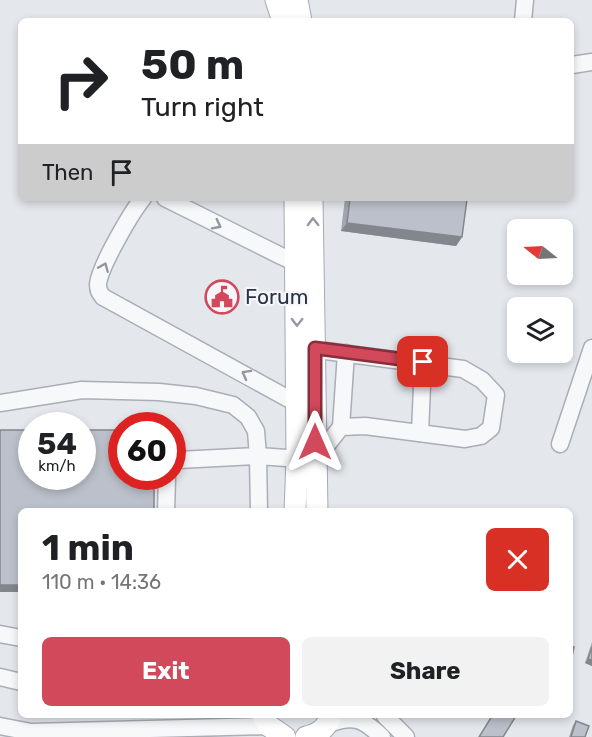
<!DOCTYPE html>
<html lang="en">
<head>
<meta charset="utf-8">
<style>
  body { margin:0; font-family:Rubik,sans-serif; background:#f2f2f2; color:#202124; height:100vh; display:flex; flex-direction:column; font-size:22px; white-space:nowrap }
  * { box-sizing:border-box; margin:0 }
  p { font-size:20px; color:#757577 }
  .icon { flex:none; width:33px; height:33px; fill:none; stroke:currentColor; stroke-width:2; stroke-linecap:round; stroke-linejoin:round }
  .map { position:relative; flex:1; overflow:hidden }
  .side { position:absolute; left:18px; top:508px; width:555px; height:210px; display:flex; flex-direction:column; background:#fff; border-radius:9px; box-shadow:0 3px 9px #0003 }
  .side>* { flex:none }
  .guide { position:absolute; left:18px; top:18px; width:556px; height:183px; border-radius:9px; box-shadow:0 3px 9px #0003; background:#fff; color:#202124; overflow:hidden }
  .needle { width:39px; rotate:288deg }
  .buttons { position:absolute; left:507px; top:219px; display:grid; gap:12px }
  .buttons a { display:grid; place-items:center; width:66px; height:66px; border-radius:9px; background:#fff; box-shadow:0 3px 9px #0003; font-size:30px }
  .speed { position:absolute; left:18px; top:412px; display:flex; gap:12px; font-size:30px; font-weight:700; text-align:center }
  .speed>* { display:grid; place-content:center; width:78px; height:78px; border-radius:50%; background:#fff; box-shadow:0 3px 9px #0003; line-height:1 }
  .speed small { font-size:15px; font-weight:400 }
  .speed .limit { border:9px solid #d22; background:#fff; color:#111 }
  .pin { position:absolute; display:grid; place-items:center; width:51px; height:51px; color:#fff; margin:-26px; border-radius:12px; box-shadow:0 3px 9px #0006 }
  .me { position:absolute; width:66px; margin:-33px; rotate:0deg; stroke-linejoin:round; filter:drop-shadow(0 0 4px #0008) }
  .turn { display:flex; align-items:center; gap:21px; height:126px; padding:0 24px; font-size:27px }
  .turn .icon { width:78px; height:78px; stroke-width:2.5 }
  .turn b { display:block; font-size:42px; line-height:51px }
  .then { display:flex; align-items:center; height:57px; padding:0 24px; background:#0003; gap:12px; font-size:22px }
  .round { display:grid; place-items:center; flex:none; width:63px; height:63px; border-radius:9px; background:#f2f2f2 }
  .head { display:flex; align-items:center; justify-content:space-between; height:102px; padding:0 24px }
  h1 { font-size:36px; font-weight:700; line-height:45px }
  .action { display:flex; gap:12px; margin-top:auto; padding:12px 24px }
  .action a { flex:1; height:69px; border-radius:9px; background:#d1495b; color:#fff; font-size:24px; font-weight:700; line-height:69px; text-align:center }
  .action a+a { background:#f2f2f2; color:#202124 }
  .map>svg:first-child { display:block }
</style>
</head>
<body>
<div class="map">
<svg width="592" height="737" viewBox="0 0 592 737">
  <rect width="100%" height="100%" fill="#e4e7ec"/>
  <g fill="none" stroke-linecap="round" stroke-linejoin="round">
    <g stroke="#a9aeb7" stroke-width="19">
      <g id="minor">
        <path d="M523,21l2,-21"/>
        <path d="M572,65l20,-3"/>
        <path d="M143,198c-12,15 -43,68 -45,86 0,6 1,8 5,13l193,106 9,2"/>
        <path d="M165,198l116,58 15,7 11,2"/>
        <path d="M0,403l82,-13 77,2 37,4 37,9 15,12 8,14 2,25 -80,4 -6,4"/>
        <path d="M341,427l5,-74"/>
        <path d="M420,433l3,-71"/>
        <path d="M560,444l32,-96"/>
        <path d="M166,512l1,-35"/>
        <path d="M259,512l-1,-56 57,4 26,-33 24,-1 100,13 16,-3 10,-8 5,-33 -14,-15 -19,-11 -160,-21"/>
        <path d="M0,634l21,4"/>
        <path d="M0,677l21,5"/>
        <path d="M385,716l21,21"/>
        <path d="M328,724c26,-9 34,-6 54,13"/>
        <path d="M0,726l31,6 238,-6"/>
      </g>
    </g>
    <g stroke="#a3abb8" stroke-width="23">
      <g id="major">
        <path d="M276,0l7,21"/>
        <path d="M297,0l4,21"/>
        <path d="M312,198l5,314"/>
        <path d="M295,512l2,-53 -2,-261"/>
        <path d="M263,716l6,10 16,11"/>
        <path d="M306,737c13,-3 21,-9 25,-21"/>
      </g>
    </g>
    <use href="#minor" stroke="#f7f8fa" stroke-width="16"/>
    <use href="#major" stroke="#fff" stroke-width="21"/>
  </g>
  <g fill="#a1a5ae">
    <path d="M345,198h115l2,39 -6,9 -115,-15z"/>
    <path d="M592,642v24l-7,-3z"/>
    <path d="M576,721l9,16h-16l4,-12z"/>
  </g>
  <g fill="#83868d">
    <path d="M347,223l115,14 -6,9 -115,-15z"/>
    <rect x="0" y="585" width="21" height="7"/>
    <path d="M588,659l4,1v6l-7,-3z"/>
  </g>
  <g fill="#bbc0ca" stroke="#83868d" stroke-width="1.5">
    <path d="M350,198h110l7,1 -5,38 -115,-14z"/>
    <path d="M0,430h32v47h50v-47h40v47h32v35h-133v73h-21z"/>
    <path d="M570,646l4,1 -4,18z"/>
    <path d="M592,647v13l-4,-1z"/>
    <path d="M492,716h24l-13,21h-24z"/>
    <path d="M576,721l13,5 -4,11h-14z"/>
  </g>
  <defs><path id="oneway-chevron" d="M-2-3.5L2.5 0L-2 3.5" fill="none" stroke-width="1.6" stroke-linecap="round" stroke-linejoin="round" transform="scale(1.5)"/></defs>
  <g stroke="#959aa2">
    <use href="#oneway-chevron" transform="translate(313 222) rotate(-91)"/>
    <use href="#oneway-chevron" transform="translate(297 322) rotate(91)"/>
  </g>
  <g stroke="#9196a0">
    <use href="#oneway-chevron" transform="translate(217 225) rotate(27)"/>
    <use href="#oneway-chevron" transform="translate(104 267) rotate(-67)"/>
    <use href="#oneway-chevron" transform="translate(246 374) rotate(-151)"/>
  </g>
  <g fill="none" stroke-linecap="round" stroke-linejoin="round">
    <g stroke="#882f3b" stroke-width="15">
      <path id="route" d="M315,442v-94l108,14"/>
    </g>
    <use href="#route" stroke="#d1495b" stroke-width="10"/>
  </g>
  <defs>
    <g id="civic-ring" transform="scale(1.725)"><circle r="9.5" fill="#f4f6f9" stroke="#d1495b" stroke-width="1.5"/><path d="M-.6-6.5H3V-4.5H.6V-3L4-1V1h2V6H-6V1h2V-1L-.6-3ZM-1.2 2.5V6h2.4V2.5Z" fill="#d1495b"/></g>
  </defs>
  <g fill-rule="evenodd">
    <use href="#civic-ring" x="222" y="297"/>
  </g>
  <g text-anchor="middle" stroke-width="4.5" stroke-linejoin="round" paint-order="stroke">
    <g font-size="21" fill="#2b3445" stroke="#f4f6f9" text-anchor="start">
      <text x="245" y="304">Forum</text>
    </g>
  </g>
</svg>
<div class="buttons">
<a><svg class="needle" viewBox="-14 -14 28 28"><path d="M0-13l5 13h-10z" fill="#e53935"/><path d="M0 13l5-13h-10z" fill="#757577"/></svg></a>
<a><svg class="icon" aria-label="layers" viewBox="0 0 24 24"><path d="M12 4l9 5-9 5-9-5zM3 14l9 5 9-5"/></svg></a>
</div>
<div class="speed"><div>54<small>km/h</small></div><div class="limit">60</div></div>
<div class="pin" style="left:423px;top:362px;background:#d93025"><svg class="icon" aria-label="arrive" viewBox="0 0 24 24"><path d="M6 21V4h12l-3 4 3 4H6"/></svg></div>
<svg class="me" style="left:315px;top:442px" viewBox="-20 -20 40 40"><path d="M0-17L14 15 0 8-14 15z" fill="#d1495b" stroke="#fff" stroke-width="4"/></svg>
<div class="guide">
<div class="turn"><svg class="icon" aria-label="right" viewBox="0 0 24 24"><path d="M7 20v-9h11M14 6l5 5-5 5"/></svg><div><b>50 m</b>Turn right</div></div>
<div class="then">Then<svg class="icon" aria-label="arrive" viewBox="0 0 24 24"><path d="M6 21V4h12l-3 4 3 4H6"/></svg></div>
</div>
<section class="side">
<div class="head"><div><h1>1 min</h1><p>110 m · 14:36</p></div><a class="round" style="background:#d93025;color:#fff"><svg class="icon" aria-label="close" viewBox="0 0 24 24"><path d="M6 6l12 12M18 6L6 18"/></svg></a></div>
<div class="action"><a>Exit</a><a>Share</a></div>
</section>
</div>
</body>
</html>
